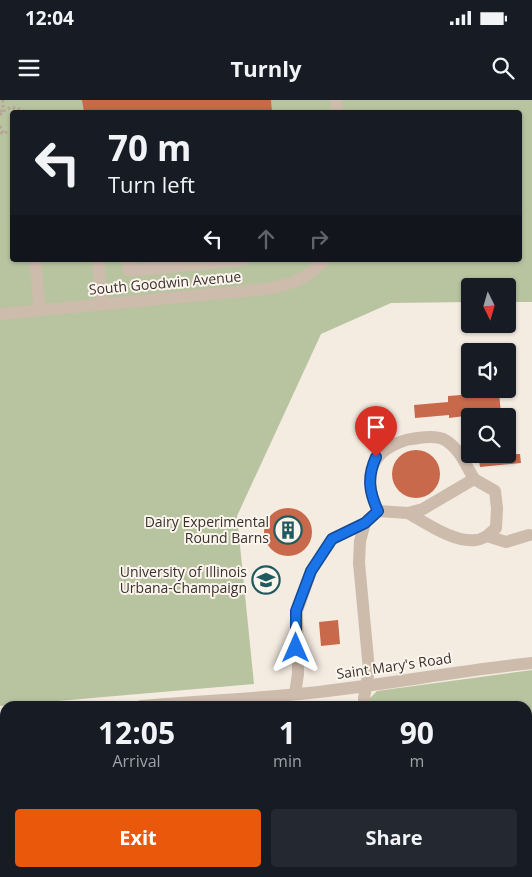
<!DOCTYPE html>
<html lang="en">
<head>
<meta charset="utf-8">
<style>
  body { margin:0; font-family:"Open Sans",sans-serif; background:#242831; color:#f1f3f6; height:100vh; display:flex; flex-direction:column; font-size:19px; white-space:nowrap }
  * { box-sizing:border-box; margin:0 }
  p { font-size:16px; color:#9ea1a6 }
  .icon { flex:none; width:28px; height:28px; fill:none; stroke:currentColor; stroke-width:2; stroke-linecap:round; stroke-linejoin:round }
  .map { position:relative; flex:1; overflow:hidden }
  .drawer { position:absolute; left:0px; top:601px; width:532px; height:176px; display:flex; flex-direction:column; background:#171b24; border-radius:15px 15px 0 0; box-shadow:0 1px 4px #0004 }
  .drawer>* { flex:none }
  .guide { position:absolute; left:10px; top:10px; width:512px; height:152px; border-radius:5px; box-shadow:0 1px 4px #0004; background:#171b24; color:#f1f3f6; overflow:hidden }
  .needle { width:32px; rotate:175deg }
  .buttons { position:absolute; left:461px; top:178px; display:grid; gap:10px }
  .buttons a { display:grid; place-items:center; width:55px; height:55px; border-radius:5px; background:#171b24; box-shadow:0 1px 4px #0004; font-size:25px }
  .pin { position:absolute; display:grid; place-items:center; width:42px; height:42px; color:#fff; margin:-51px -21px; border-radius:50% 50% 50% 0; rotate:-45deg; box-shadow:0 0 5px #0007 }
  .pin .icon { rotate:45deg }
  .me { position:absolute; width:55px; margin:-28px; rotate:0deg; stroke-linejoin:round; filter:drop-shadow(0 0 4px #0008) }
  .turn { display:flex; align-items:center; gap:18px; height:105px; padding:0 15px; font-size:22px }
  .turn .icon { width:65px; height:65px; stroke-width:2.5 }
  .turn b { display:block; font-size:35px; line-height:42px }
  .lanes { display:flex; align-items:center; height:48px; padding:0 15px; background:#0003; justify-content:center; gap:25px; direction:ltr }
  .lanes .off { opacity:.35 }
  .eta { display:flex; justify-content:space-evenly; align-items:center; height:85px; text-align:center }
  .eta b { font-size:30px; font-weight:700; line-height:35px }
  .cta { display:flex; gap:10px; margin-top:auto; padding:10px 15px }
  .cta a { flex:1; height:58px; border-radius:5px; background:#ea580c; color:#fff; font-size:20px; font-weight:700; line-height:58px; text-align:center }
  .cta a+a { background:#242831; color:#f1f3f6 }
  .status { display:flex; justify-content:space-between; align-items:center; height:35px; padding:0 25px; background:#171b24; direction:ltr }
  .status svg { height:14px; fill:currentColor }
  header { display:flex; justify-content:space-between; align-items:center; height:65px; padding:0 15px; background:#171b24; font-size:22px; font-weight:700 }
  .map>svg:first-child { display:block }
</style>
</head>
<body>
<div class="status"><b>12:04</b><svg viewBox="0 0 49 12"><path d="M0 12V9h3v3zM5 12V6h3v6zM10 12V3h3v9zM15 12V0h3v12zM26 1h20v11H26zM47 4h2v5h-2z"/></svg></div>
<header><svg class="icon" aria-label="menu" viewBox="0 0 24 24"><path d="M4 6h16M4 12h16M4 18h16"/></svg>Turnly<svg class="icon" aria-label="search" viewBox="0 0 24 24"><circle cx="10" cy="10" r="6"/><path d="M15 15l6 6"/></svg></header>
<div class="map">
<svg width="532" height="777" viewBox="0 0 532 777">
  <rect width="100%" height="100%" fill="#f4ebe1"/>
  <g fill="#b8c4a0" fill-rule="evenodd">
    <path d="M0,0h532v202h-24v-16h-38v16l-79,1 -70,31 -84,182 17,168 -254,22zM12,12h508v148h-508z"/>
    <path d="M532,570v207h-150v-4l146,-1v-166h-158v-8l7,-7z"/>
    <path d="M0,637h5v135h347l1,5h-353z"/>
  </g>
  <g fill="#c8694b">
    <path d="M82,0h189l1,12h-188z"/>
    <path d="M499,292l2,22h-1v2h-35l-16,2v-3l-34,3 -1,-13 34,-3v-6z"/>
    <circle cx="416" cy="374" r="24"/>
    <path d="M478,354h42l1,9 -41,4z"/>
    <circle cx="288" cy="432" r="24"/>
    <path d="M338,520l2,24 -19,2 -2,-24z"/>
  </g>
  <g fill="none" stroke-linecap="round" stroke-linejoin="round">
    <g stroke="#b9a596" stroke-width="3" stroke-dasharray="2.5 2.5" stroke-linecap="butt">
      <path d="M1,12l2,-4v-8"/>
      <path d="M0,15c6,-8 16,-10 24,-3"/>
      <path d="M0,26l4,7"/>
      <path d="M0,33l12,-1"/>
    </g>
    <g stroke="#cdbbac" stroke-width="12">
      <path d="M336,0l1,12"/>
      <path d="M35,160l5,50"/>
      <path d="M98,160l4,44"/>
      <path d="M128,160l1,11 115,-11"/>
      <path d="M0,214l266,-25c26,-5 40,-9 58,-29"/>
      <path d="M378,411c-15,-31 -10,-58 25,-70 5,-2 10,-2 15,-3 7,-1 20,-2 27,2 14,8 21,25 29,39"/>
      <path d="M408,413c18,10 46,30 68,27 3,0 7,-2 11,-4"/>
      <path d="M295,594l3,-20 -1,-63 14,-40 21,-32 33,-16"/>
      <path d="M141,606c56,-5 112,-7 168,-13 74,-8 148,-22 223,-30"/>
      <path d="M364,606v-8l5,-28 -10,-107 1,-22 5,-18 13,-12 30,2 15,-4 51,-30 21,12 2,17 -1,20 -9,8 19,6 23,-7"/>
      <path d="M0,619l5,-1"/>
      <path d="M528,699l4,-1"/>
      <path d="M375,772v5"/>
    </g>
  </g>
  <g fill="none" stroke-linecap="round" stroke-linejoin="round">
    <g stroke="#114b97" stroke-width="12">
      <path id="route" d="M296,548v-37l15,-40 21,-32 33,-16 13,-12c-9,-19 -11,-34 -2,-54"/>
    </g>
    <use href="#route" stroke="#1a73e8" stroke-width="9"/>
  </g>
  <defs>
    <g id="building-ring" transform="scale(1.4375)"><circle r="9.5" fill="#fbf5ee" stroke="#1f5a5e" stroke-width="1.5"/><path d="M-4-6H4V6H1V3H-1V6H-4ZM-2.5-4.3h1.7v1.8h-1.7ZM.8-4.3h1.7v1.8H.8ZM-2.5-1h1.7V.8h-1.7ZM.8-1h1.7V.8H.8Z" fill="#1f5a5e"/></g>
    <g id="university-ring" transform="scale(1.4375)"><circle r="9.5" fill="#fbf5ee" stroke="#1f5a5e" stroke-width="1.5"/><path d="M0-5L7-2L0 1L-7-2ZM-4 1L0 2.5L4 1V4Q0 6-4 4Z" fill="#1f5a5e"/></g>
  </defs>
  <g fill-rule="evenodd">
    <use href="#building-ring" x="288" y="430"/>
    <use href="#university-ring" x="266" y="480"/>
  </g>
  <g text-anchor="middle" stroke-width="4" stroke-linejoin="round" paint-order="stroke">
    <g font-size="14" fill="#3b302b" stroke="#fbf5ee">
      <text transform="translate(165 183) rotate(-5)" y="5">South Goodwin Avenue</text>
      <text transform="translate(394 566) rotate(-8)" y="5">Saint Mary's Road</text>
    </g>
    <g font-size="14" fill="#3b302b" stroke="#fbf5ee" text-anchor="end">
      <text x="269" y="427">Dairy Experimental<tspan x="269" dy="16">Round Barns</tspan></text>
      <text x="247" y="477">University of Illinois<tspan x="247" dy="16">Urbana-Champaign</tspan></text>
    </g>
  </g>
</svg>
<div class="buttons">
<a><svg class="needle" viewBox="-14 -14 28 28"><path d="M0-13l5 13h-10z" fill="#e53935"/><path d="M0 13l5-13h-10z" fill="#9ea1a6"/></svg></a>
<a><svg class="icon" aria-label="sound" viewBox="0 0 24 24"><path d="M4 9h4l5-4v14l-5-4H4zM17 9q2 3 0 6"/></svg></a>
<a><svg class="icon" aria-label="search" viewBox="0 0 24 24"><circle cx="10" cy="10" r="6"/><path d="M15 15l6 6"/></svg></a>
</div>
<div class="pin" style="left:376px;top:357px;background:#d93025"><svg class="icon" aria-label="arrive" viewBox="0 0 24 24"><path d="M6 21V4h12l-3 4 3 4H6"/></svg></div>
<svg class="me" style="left:296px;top:548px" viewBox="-20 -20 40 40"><path d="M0-17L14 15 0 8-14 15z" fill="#1a73e8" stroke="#fff" stroke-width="4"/></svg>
<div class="guide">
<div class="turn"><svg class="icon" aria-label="left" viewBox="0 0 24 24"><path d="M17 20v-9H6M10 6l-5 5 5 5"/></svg><div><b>70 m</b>Turn left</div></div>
<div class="lanes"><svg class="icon" aria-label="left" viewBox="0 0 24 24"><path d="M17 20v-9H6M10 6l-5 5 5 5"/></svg><svg class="icon off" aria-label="ahead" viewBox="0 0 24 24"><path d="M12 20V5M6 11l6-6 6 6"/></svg><svg class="icon off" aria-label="right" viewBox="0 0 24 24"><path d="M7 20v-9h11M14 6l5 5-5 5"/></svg></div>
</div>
<section class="drawer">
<div class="eta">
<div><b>12:05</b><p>Arrival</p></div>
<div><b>1</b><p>min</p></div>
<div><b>90</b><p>m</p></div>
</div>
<div class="cta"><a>Exit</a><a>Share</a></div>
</section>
</div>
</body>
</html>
